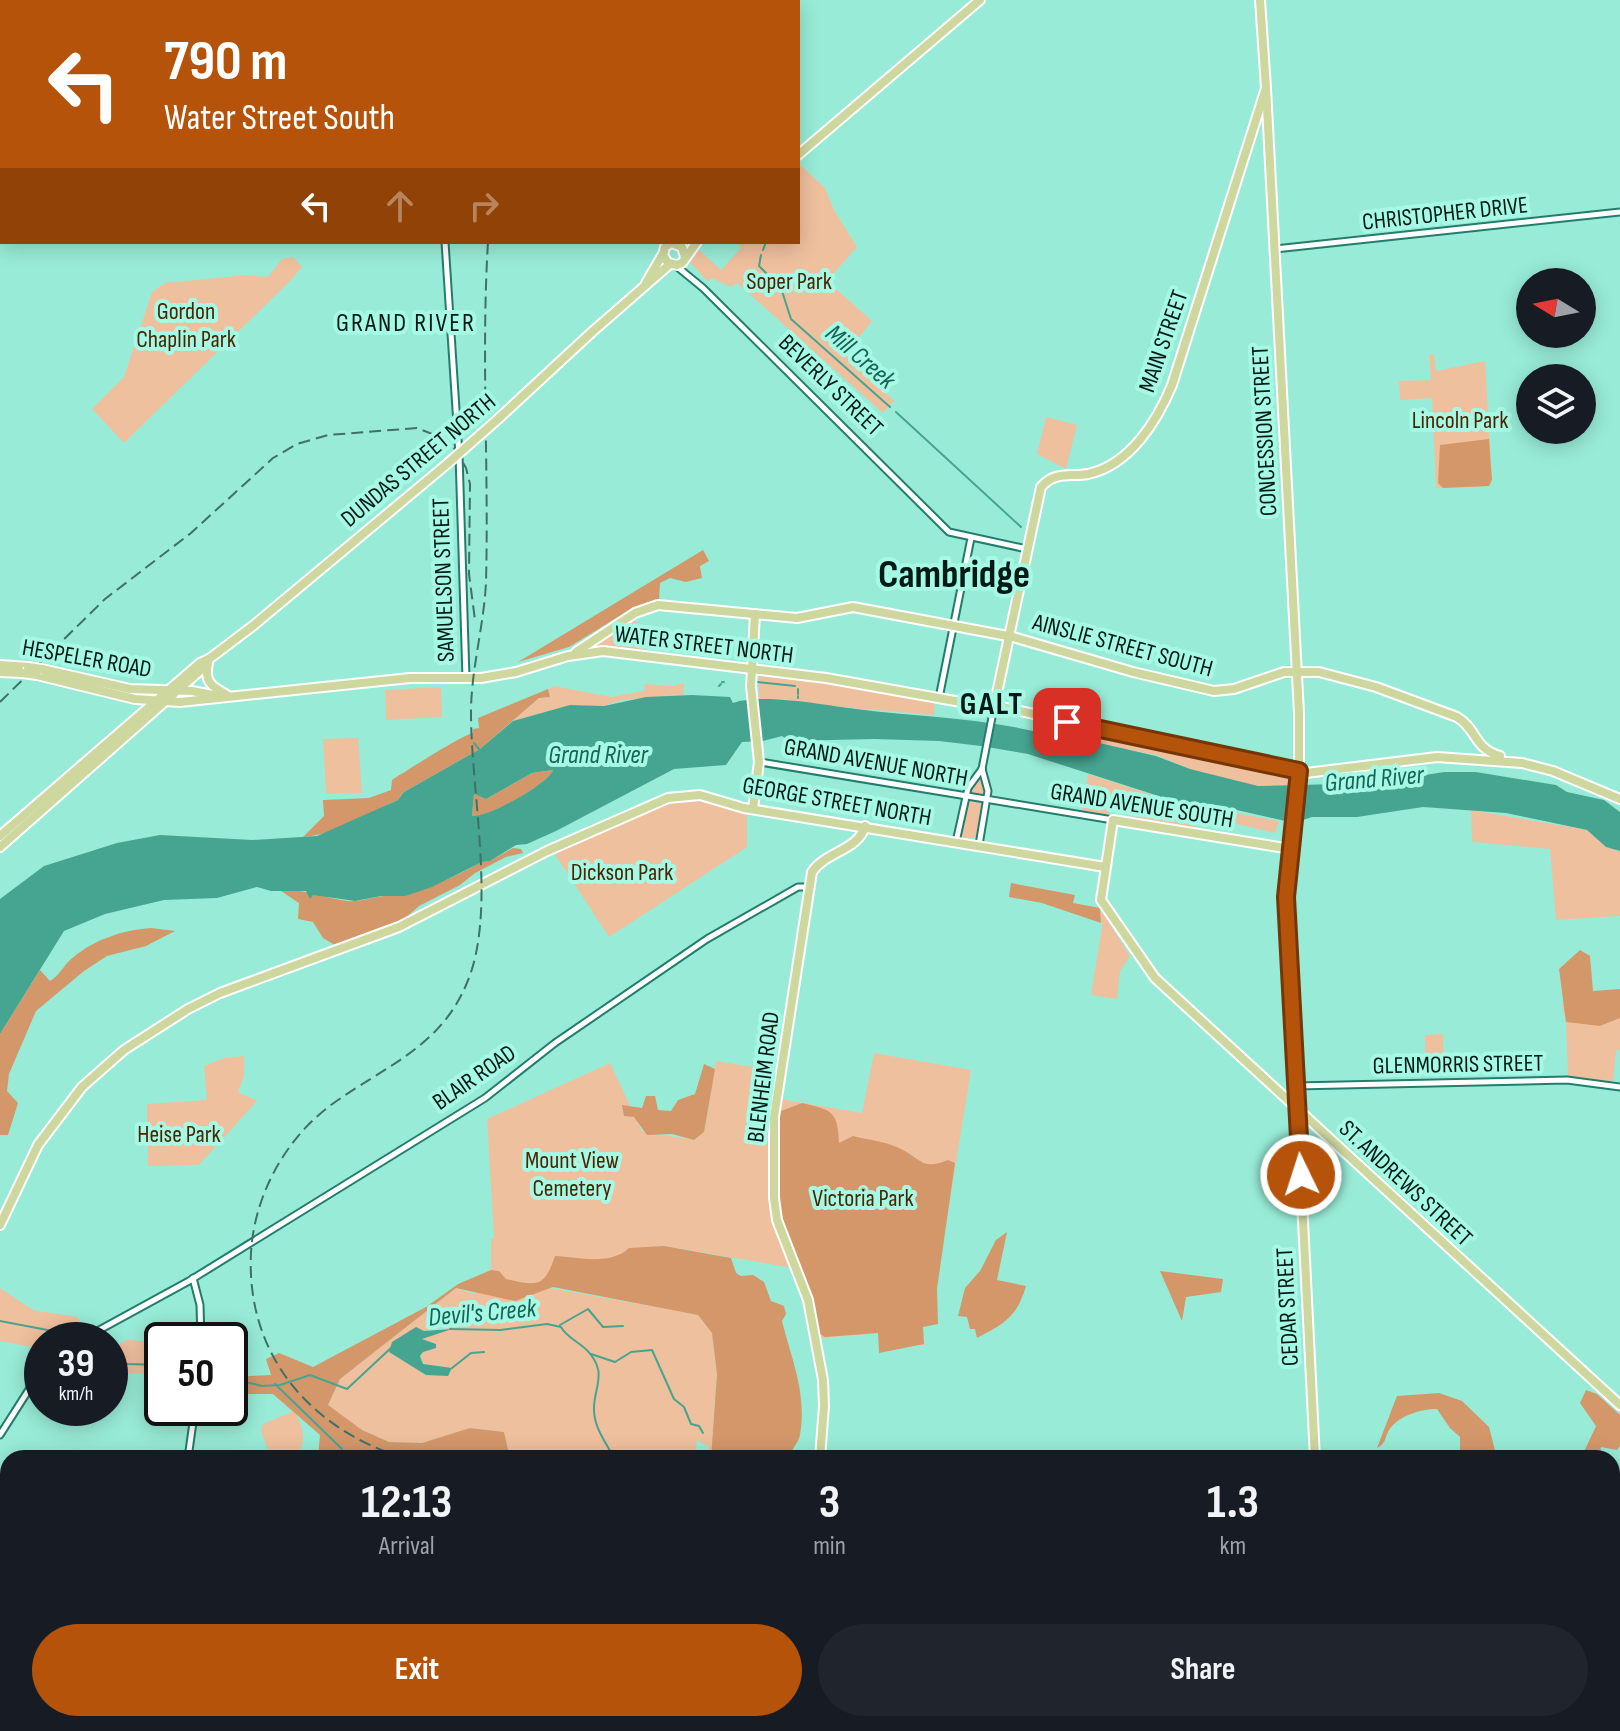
<!DOCTYPE html>
<html lang="en">
<head>
<meta charset="utf-8">
<style>
  body { margin:0; font-family:"Sofia Sans Condensed",sans-serif; background:#20242c; color:#f1f3f6; height:100vh; display:flex; flex-direction:column; font-size:30px; white-space:nowrap }
  * { box-sizing:border-box; margin:0 }
  p { font-size:26px; color:#9ea1a6 }
  .icon { flex:none; width:44px; height:44px; fill:none; stroke:currentColor; stroke-width:2; stroke-linecap:round; stroke-linejoin:round }
  .map { position:relative; flex:1; overflow:hidden }
  .sheet { position:absolute; left:0px; top:1450px; width:1620px; height:282px; display:flex; flex-direction:column; background:#171b24; border-radius:24px 24px 0 0; box-shadow:0 4px 20px #0003 }
  .sheet>* { flex:none }
  .banner { position:absolute; left:0px; top:0px; width:800px; height:244px; box-shadow:0 4px 20px #0003; background:#b45309; color:#fff; overflow:hidden }
  .needle { width:52px; rotate:280deg }
  .buttons { position:absolute; left:1516px; top:268px; display:grid; gap:16px }
  .buttons a { display:grid; place-items:center; width:80px; height:80px; border-radius:50%; background:#171b24; box-shadow:0 4px 20px #0003; font-size:40px }
  .speed { position:absolute; left:24px; top:1322px; display:flex; gap:16px; font-size:40px; font-weight:700; text-align:center }
  .speed>* { display:grid; place-content:center; width:104px; height:104px; border-radius:50%; background:#171b24; box-shadow:0 4px 20px #0003; line-height:1 }
  .speed small { font-size:20px; font-weight:400 }
  .speed .limit { border:4px solid #111; border-radius:12px; background:#fff; color:#111 }
  .pin { position:absolute; display:grid; place-items:center; width:68px; height:68px; color:#fff; margin:-34px; border-radius:16px; box-shadow:0 4px 12px #0006 }
  .me { position:absolute; width:88px; margin:-44px; rotate:356deg; stroke-linejoin:round; filter:drop-shadow(0 0 6px #0008) }
  .turn { display:flex; align-items:center; gap:28px; height:168px; padding:0 32px; font-size:36px }
  .turn .icon { width:104px; height:104px; stroke-width:2.5 }
  .turn b { display:block; font-size:56px; line-height:68px }
  .lanes { display:flex; align-items:center; height:76px; padding:0 32px; background:#0003; justify-content:center; gap:40px; direction:ltr }
  .lanes .off { opacity:.35 }
  .eta { display:flex; justify-content:space-evenly; align-items:center; height:136px; text-align:center }
  .eta b { font-size:48px; font-weight:700; line-height:56px }
  .cta { display:flex; gap:16px; margin-top:auto; padding:16px 32px }
  .cta a { flex:1; height:92px; border-radius:48px; background:#b45309; color:#fff; font-size:32px; font-weight:700; line-height:92px; text-align:center }
  .cta a+a { background:#20242c; color:#f1f3f6 }
  .map>svg:first-child { display:block }
</style>
</head>
<body>
<div class="map">
<svg width="1620" height="1731" viewBox="0 0 1620 1731">
  <rect width="100%" height="100%" fill="#98ecd7"/>
  <g fill="#efc09e" fill-rule="evenodd">
    <path d="M798,163l27,25 9,22 23,37 -30,34 45,40 -26,33 48,47 -11,12 -146,-130 -6,4 -19,-9 -5,3 -17,-19 7,-14 24,22 20,-22 -3,-6h60z"/>
    <path d="M293,257l9,10 -13,15 -165,161 -32,-34 32,-32 28,-85 13,-9 82,-8 21,2 14,-18z"/>
    <path d="M1434,354l2,17 49,-10 7,119 -3,6 -53,2 -4,-90 -32,2 -1,-19 32,-1 -2,-25z"/>
    <path d="M1046,417l31,8 -11,44 -29,-15z"/>
    <path d="M634,620l3,3h-5l-9,10 7,9 5,1 10,-9v18l-57,-2z"/>
    <path d="M759,675l66,8 110,20 -1,12 -175,-15z"/>
    <path d="M684,683l-1,12 -61,5 -18,6 -34,-1 -57,16 26,-23 11,-1 -2,-8 6,-3 57,11 33,-6 1,-7 27,2z"/>
    <path d="M441,687l1,30 -56,3 -1,-30z"/>
    <path d="M1089,730l205,46 -1,9 -35,2 -66,-17 -36,-15 -72,-14z"/>
    <path d="M358,738l4,55 -36,1 -3,-55z"/>
    <path d="M1088,774l86,28 105,19 -4,12 -76,-18 -5,16 -61,-12 2,-15 -23,-5 -4,17 -26,-5z"/>
    <path d="M979,776l4,1 1,27 -7,33 -12,2 -4,-4 7,-34z"/>
    <path d="M680,799l35,3 32,12v33l-138,90 -55,-84 92,-42z"/>
    <path d="M1471,810l116,20 19,17 14,4v65l-64,4 -6,-71 -78,-7z"/>
    <path d="M1100,908l30,48 -10,15 -3,28 -26,-4 11,-68z"/>
    <path d="M1620,992v58l-4,1 -3,30 -42,-2 -3,-3 -2,-54 -4,-18z"/>
    <path d="M1443,1034l1,37 -18,1 -1,-37z"/>
    <path d="M874,1053l97,17 -40,247 -11,9 5,19 -44,1 -1,-13 -67,6 -14,-70 -135,-23 -115,42 148,26 15,19 5,41 -6,84h-4l2,-11 -12,-7 -2,18h-185l-6,-26 -33,-4 -49,15 -33,-1 -27,-12 -34,-24 12,-27 116,-91 18,6 17,-9v-46l3,-1 -7,-119 123,-56 32,68c5,3 41,6 52,9l10,-8 12,-71 61,10 -6,42 1,104 3,4 1,-94 4,-28 82,14zM444,1327l3,4 -6,-1 -20,9 15,5v3l-13,5 -3,8 3,4 29,4 -26,7 -36,-23 34,-21z"/>
    <path d="M244,1056v20l-6,16 19,9 -58,64 -51,1 -1,-62 60,-4 -3,-34 20,-8z"/>
    <path d="M0,1288l33,22 44,7 15,23h-50v9l-42,-8z"/>
    <path d="M127,1340l31,2 4,4v27l-52,1v-24z"/>
    <path d="M294,1411c10,18 14,31 0,47h-23l-10,-27 2,-7z"/>
  </g>
  <g fill="#d4976a">
    <path d="M1489,439l3,41 -3,6 -46,2 -5,-5 2,-38z"/>
    <path d="M703,550l6,11 -9,5 2,12 -16,4 -16,-4 -10,5 -1,16 -36,15 -54,33 -51,15z"/>
    <path d="M548,689l2,8 -11,1 -59,51 -76,43 -6,8c-31,13 -62,35 -95,37l21,-21 -1,-16 46,-2 22,-8 1,-10c14,-9 72,-46 81,-47v-4l6,-1 -1,-10z"/>
    <path d="M553,770c-6,15 -66,49 -81,46l2,-22 12,5 46,-26z"/>
    <path d="M513,848l8,1 2,4 -17,4 -31,16 -15,12 -41,21 -18,16 -61,26 -17,-10 -10,-16 -15,-3 1,-16 -18,-12c24,-3 43,7 66,10 14,1 24,-4 37,-5 36,-2 66,-17 98,-34l8,-1z"/>
    <path d="M1011,883l64,12 -2,8 27,5 1,15 -59,-20 -33,-6z"/>
    <path d="M151,928l24,3 -29,15 -39,10 -23,15 -48,40 -27,63 -2,17 11,12 -10,32h-8v-101l40,-64 10,11c8,-5 12,-12 18,-19 22,-21 53,-32 83,-34z"/>
    <path d="M1580,950l10,6 3,35 27,-2v29l-20,8 -34,-4 -7,-53z"/>
    <path d="M704,1064l11,5 -11,63 -10,8 -22,-6 -25,1 -13,-18 -10,-1 -2,-11 20,3 4,-12h9l3,14 13,1 7,-11 17,-6z"/>
    <path d="M802,1103c30,7 36,8 37,40l14,-7c15,4 36,6 50,14 20,11 20,20 45,10l7,3 -18,126 1,35 -15,3 1,17 -45,9 -1,-20 -53,4 -10,-6 -9,-53 -28,-66 -2,-78 5,-23z"/>
    <path d="M1007,1232l-10,48 29,6c-9,31 -21,37 -49,52l-2,-9h-5l-3,-12 -9,-1 7,-28 15,-17 16,-31z"/>
    <path d="M664,1246l67,12 5,15 5,3 12,-1 11,7 7,19 13,5 2,8 -4,7c10,40 25,72 18,114 -2,9 -9,14 -11,23h-78l6,-84 -5,-41 -14,-18 -145,-28 -38,14 -59,-13 -116,91 -12,26 34,25 27,12 33,1 48,-15 34,4 6,26h-148l-20,-8v8h-24l2,-23 -47,-41h-43v-17l41,-2 -5,-16 13,-6 34,14 113,-60 32,-23 33,-14 8,1 7,8c32,7 38,9 49,-23 24,1 55,10 74,-8z"/>
    <path d="M1160,1271l63,8 -2,13 -35,5 -4,24z"/>
    <path d="M1586,1390l11,4 23,21v31l-3,4 -16,-3 -2,11h-18l15,-32 -16,-23z"/>
    <path d="M1439,1393l23,8 27,26 8,31h-37v-21l-10,-9 -13,-19c-16,0 -41,7 -49,23 -4,8 -2,11 -11,16l20,-52z"/>
    <path d="M1109,1724h80l15,6 83,-6 1,7h-178z"/>
  </g>
  <g fill="#46a591" fill-rule="evenodd">
    <path d="M692,695l38,2 3,6c29,-10 89,2 123,6 61,8 115,8 177,22l1,-3 122,28 34,13 68,17 117,-3 69,-11h32l80,13 11,7 37,8 16,12v39l-14,-4 -19,-17 -81,-17 -83,-6 -66,10h-45l-18,6 -84,-19 -36,-3 -146,-47 -47,-8 -42,-5 -65,-2 -85,2 -7,-5 -19,5 -21,1 -16,23 -52,4 -118,62 -29,13 -11,1 -26,16 -8,1 -50,25 -27,9h-24l-26,5 -42,-6 -3,4 -4,-8h-35l-14,-4 -40,11 -53,2 -59,14 -41,17 -64,103v-135l44,-33 73,-23 43,-8 92,5 65,-4 81,-36 6,-8 76,-43 33,-28 57,-16 34,1 42,-9zM553,770c-6,15 -66,48 -81,46l2,-22 12,5 46,-26z"/>
    <path d="M416,1327l8,4 28,-2 -30,10 14,5v4l-13,4 -3,4 3,8 29,4 -4,8 -22,-1 -37,-23 3,-10z"/>
  </g>
  <g fill="none" stroke-linecap="round" stroke-linejoin="round">
    <g stroke="#46a591" stroke-width="2">
      <path d="M487,0l1,2"/>
      <path d="M763,250l3,-8"/>
      <path d="M761,255l-2,11 22,22 10,31 99,88"/>
      <path d="M896,412l125,115"/>
      <path d="M722,682h2"/>
      <path d="M758,682l37,4"/>
      <path d="M719,686l2,-2"/>
      <path d="M798,694v-5"/>
      <path d="M798,698v-2"/>
      <path d="M474,743l5,6"/>
      <path d="M0,1321l79,15"/>
      <path d="M560,1325l28,-16 15,18 20,-1"/>
      <path d="M450,1329l50,1 47,-6 14,3c8,15 30,17 37,42 3,11 -4,26 -4,38 -1,20 12,35 20,51"/>
      <path d="M591,1354l24,8 16,-10 21,-2 22,49 10,8 7,17 8,2 4,7"/>
      <path d="M110,1357l17,7 35,1"/>
      <path d="M452,1368l19,-15 13,-1"/>
      <path d="M230,1382l6,4 9,-4 17,4 18,-1 30,-10 37,14 45,-42"/>
      <path d="M275,1384l67,65"/>
      <path d="M1151,1724l14,7"/>
    </g>
    <g stroke="#237d6c" stroke-width="9">
      <g id="minor">
        <path d="M0,144l2,-1"/>
        <path d="M445,242l14,213 7,223"/>
        <path d="M1275,249l345,-37"/>
        <path d="M675,265l28,23 246,244 78,17"/>
        <path d="M939,698l32,-160"/>
        <path d="M760,762l353,58"/>
        <path d="M982,769l12,-62"/>
        <path d="M956,842l12,-54 14,-19"/>
        <path d="M979,845l9,-54 -6,-22"/>
        <path d="M1295,1086l272,-6 53,7"/>
        <path d="M193,1278l7,27 1,35"/>
        <path d="M81,1340l108,-59 296,-183 70,-55 152,-104 91,-52h11"/>
        <path d="M0,1435l42,-66"/>
        <path d="M188,1458l7,-50"/>
        <path d="M335,1724l69,7"/>
      </g>
    </g>
    <g stroke="#fff" stroke-width="12">
      <g id="major">
        <path d="M433,0v2"/>
        <path d="M1266,88l33,625v65l-12,126 28,554"/>
        <path d="M798,155l182,-155"/>
        <path d="M669,242l13,5 3,10"/>
        <path d="M671,243l-6,4 -2,8 5,8 9,2 5,-2 15,-21"/>
        <path d="M646,283l17,-29"/>
        <path d="M498,419l94,-87 78,-68"/>
        <path d="M576,652l59,-39 23,-8 139,13 56,-11 160,30 120,35 81,19 20,-2 50,-17h35l57,15 81,30c21,13 16,31 43,39"/>
        <path d="M208,663c-4,19 3,23 19,32"/>
        <path d="M0,665l28,2"/>
        <path d="M42,669l88,20 62,2 26,5"/>
        <path d="M0,672l22,1"/>
        <path d="M37,675l98,24 45,3 230,-24h71l35,-6 52,-16 35,-5 223,27 163,29h13l304,66 131,-16 85,6 31,8 67,28"/>
        <path d="M994,707l47,-220c14,-16 28,-10 47,-13 42,-9 69,-53 84,-89l94,-297 -6,-88"/>
        <path d="M753,809l6,-47 -8,-76 4,-72"/>
        <path d="M0,836l200,-173 9,-4 45,-34 193,-161"/>
        <path d="M0,847l203,-179 6,-9"/>
        <path d="M1291,849l-178,-29 -12,80 54,78 465,427"/>
        <path d="M0,1225l38,-80 44,-58 42,-37 64,-41 32,-16 179,-66 148,-76 121,-53 32,-3 44,13 361,59"/>
        <path d="M820,1458l4,-52 -1,-26 -15,-80 -31,-80 -3,-22v-81l38,-245c13,-20 47,-22 53,-46"/>
        <path d="M723,1724l1,7"/>
        <path d="M1332,1724l1,7"/>
      </g>
    </g>
    <use href="#minor" stroke="#fff" stroke-width="5"/>
    <use href="#major" stroke="#cdd79e" stroke-width="8"/>
    <g stroke="#3f7165" stroke-width="2" stroke-dasharray="12 6" stroke-linecap="butt">
      <path d="M503,2v-2"/>
      <path d="M0,702l105,-103 86,-66 82,-75 24,-14 31,-9 89,-7 23,9 16,13 10,18 4,16 -1,90 6,46"/>
      <path d="M404,1458c-94,-29 -158,-103 -153,-205 3,-57 34,-114 80,-148 58,-42 117,-60 141,-136 22,-72 -1,-180 -1,-256 0,-44 13,-87 15,-131 3,-113 -5,-227 2,-340"/>
      <path d="M900,1724l2,7"/>
    </g>
    <g stroke="#fff" stroke-width="12" stroke-linecap="butt">
      <g id="major-bridge">
        <path d="M447,464l51,-45"/>
        <path d="M28,667l14,2"/>
        <path d="M22,673l15,2"/>
      </g>
    </g>
    <use href="#major-bridge" stroke="#cdd79e" stroke-width="8"/>
  </g>
  <g fill="none" stroke-linecap="round" stroke-linejoin="round">
    <g stroke="#753606" stroke-width="20">
      <path id="route" d="M1067,722l232,49 -13,126 15,278"/>
    </g>
    <use href="#route" stroke="#b45309" stroke-width="14"/>
  </g>
  <g text-anchor="middle" stroke-width="8" stroke-linejoin="round" paint-order="stroke">
    <g font-size="24" fill="#011a15" stroke="#a5f9e5">
      <text transform="translate(1445 213) rotate(-6)" y="8">CHRISTOPHER DRIVE</text>
      <text transform="translate(1163 341) rotate(-71)" y="8">MAIN STREET</text>
      <text transform="translate(831 385) rotate(44)" y="8">BEVERLY STREET</text>
      <text transform="translate(1264 431) rotate(-93)" y="8">CONCESSION STREET</text>
      <text transform="translate(418 460) rotate(-40)" y="8">DUNDAS STREET NORTH</text>
      <text transform="translate(443 580) rotate(-92)" y="8">SAMUELSON STREET</text>
      <text transform="translate(704 644) rotate(7)" y="8">WATER STREET NORTH</text>
      <text transform="translate(1123 645) rotate(15)" y="8">AINSLIE STREET SOUTH</text>
      <text transform="translate(87 658) rotate(10)" y="8">HESPELER ROAD</text>
      <text transform="translate(876 762) rotate(10)" y="8">GRAND AVENUE NORTH</text>
      <text transform="translate(837 801) rotate(10)" y="8">GEORGE STREET NORTH</text>
      <text transform="translate(1142 805) rotate(9)" y="8">GRAND AVENUE SOUTH</text>
      <text transform="translate(1458 1064) rotate(-1)" y="8">GLENMORRIS STREET</text>
      <text transform="translate(474 1077) rotate(-35)" y="8">BLAIR ROAD</text>
      <text transform="translate(763 1077) rotate(-83)" y="8">BLENHEIM ROAD</text>
      <text transform="translate(1406 1183) rotate(43)" y="8">ST. ANDREWS STREET</text>
      <text transform="translate(1287 1307) rotate(-93)" y="8">CEDAR STREET</text>
    </g>
    <g font-size="24" fill="#4b2400" stroke="#a5f9e5">
      <text x="789" y="289">Soper Park</text>
      <text x="186" y="319">Gordon<tspan x="186" dy="28">Chaplin Park</tspan></text>
      <text x="1460" y="428">Lincoln Park</text>
      <text x="622" y="880">Dickson Park</text>
      <text x="179" y="1142">Heise Park</text>
      <text x="572" y="1168">Mount View<tspan x="572" dy="28">Cemetery</tspan></text>
      <text x="863" y="1206">Victoria Park</text>
    </g>
    <g font-size="26" letter-spacing="2" fill="#011a15" stroke="#a5f9e5">
      <text x="406" y="331">GRAND RIVER</text>
    </g>
    <g font-size="26" font-style="italic" fill="#186355" stroke="#a5f9e5">
      <text transform="translate(861 356) rotate(41)" y="9">Mill Creek</text>
      <text x="598" y="763">Grand River</text>
      <text transform="translate(1374 778) rotate(-5)" y="9">Grand River</text>
      <text transform="translate(482 1312) rotate(-5)" y="9">Devil's Creek</text>
    </g>
    <g font-size="32" font-weight="bold" letter-spacing="2" fill="#011a15" stroke="#a5f9e5">
      <text x="992" y="714">GALT</text>
    </g>
    <g font-size="40" font-weight="bold" fill="#011a15" stroke="#a5f9e5">
      <text x="954" y="587">Cambridge</text>
    </g>
  </g>
</svg>
<div class="buttons">
<a><svg class="needle" viewBox="-14 -14 28 28"><path d="M0-13l5 13h-10z" fill="#e53935"/><path d="M0 13l5-13h-10z" fill="#9ea1a6"/></svg></a>
<a><svg class="icon" aria-label="layers" viewBox="0 0 24 24"><path d="M12 4l9 5-9 5-9-5zM3 14l9 5 9-5"/></svg></a>
</div>
<div class="speed"><div>39<small>km/h</small></div><div class="limit">50</div></div>
<div class="pin" style="left:1067px;top:722px;background:#d93025"><svg class="icon" aria-label="arrive" viewBox="0 0 24 24"><path d="M6 21V4h12l-3 4 3 4H6"/></svg></div>
<svg class="me" style="left:1301px;top:1175px" viewBox="-20 -20 40 40"><circle r="17" fill="#b45309" stroke="#fff" stroke-width="3"/><path d="M0-11L8 9 0 5-8 9z" fill="#fff"/></svg>
<div class="banner">
<div class="turn"><svg class="icon" aria-label="left" viewBox="0 0 24 24"><path d="M17 20v-9H6M10 6l-5 5 5 5"/></svg><div><b>790 m</b>Water Street South</div></div>
<div class="lanes"><svg class="icon" aria-label="left" viewBox="0 0 24 24"><path d="M17 20v-9H6M10 6l-5 5 5 5"/></svg><svg class="icon off" aria-label="ahead" viewBox="0 0 24 24"><path d="M12 20V5M6 11l6-6 6 6"/></svg><svg class="icon off" aria-label="right" viewBox="0 0 24 24"><path d="M7 20v-9h11M14 6l5 5-5 5"/></svg></div>
</div>
<section class="sheet">
<div class="eta">
<div><b>12:13</b><p>Arrival</p></div>
<div><b>3</b><p>min</p></div>
<div><b>1.3</b><p>km</p></div>
</div>
<div class="cta"><a>Exit</a><a>Share</a></div>
</section>
</div>
</body>
</html>
